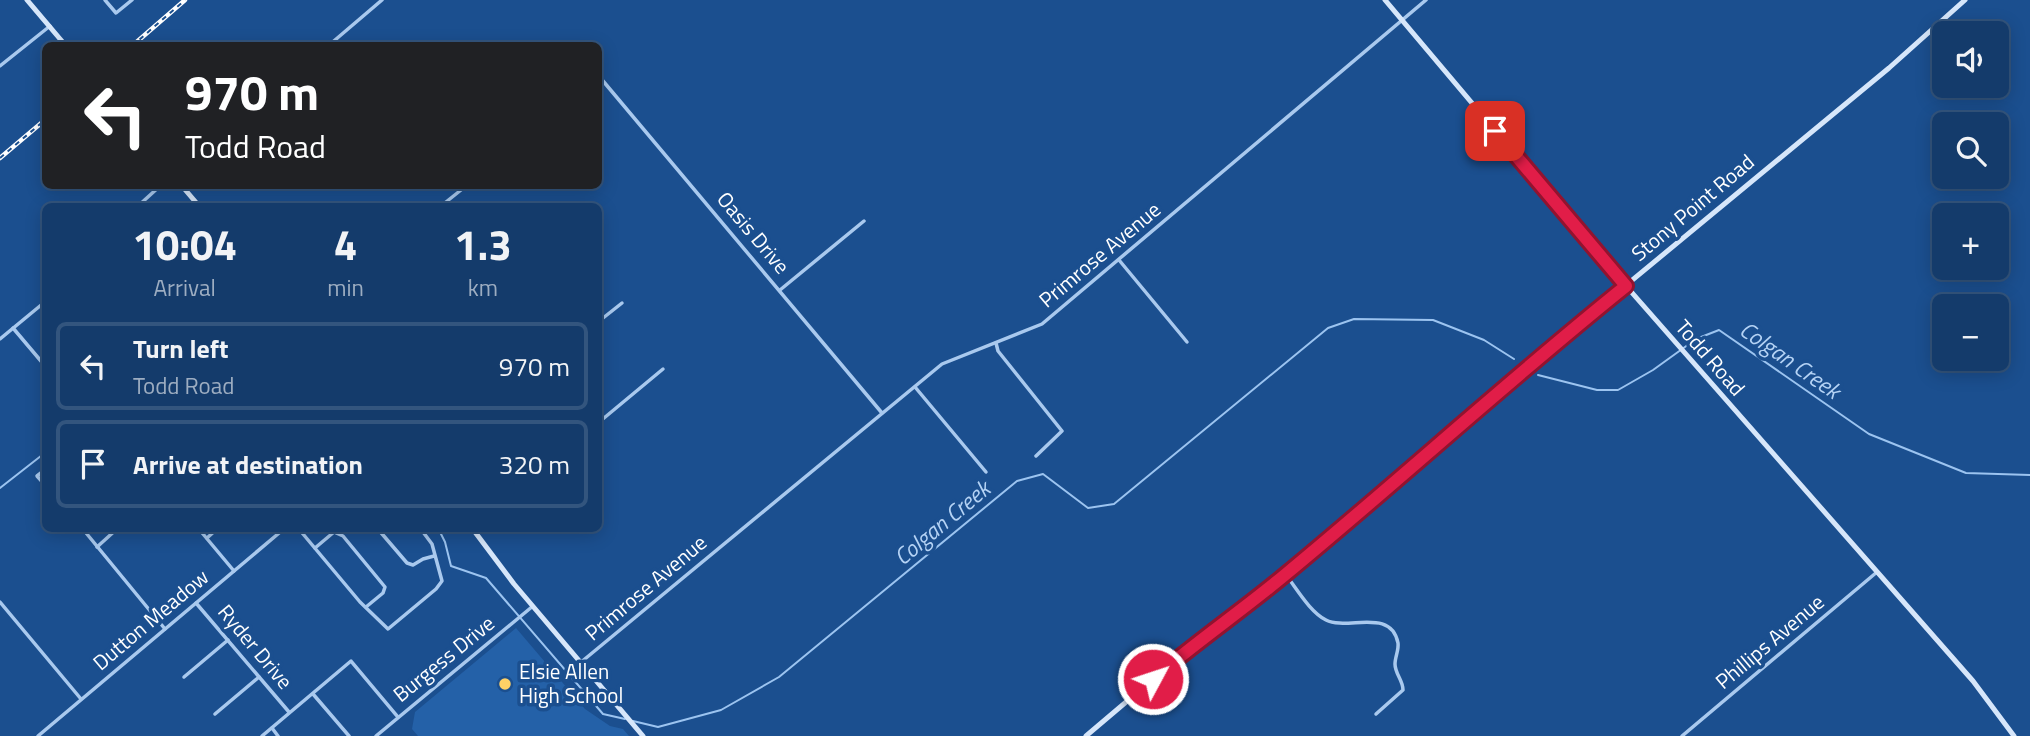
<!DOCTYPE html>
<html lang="en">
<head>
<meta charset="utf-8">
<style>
  body { margin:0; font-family:"Titillium Web",sans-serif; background:#214673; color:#f1f3f6; height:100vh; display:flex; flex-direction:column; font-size:26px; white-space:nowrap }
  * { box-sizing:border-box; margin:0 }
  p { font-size:23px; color:#9dadc1 }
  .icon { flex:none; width:38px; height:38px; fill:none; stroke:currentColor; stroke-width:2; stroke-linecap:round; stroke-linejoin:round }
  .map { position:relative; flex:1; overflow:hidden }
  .panel { position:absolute; left:42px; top:203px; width:560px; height:329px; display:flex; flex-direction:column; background:#143b6b; border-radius:10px; box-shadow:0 4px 18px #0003,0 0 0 2px #33557e }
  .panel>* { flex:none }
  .banner { position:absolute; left:42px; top:42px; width:560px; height:147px; border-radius:10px; box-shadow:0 4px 18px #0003,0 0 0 2px #33557e; background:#202124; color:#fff; overflow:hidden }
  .tools { position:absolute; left:1932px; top:21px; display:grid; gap:14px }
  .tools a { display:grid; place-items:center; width:77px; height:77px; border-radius:10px; background:#143b6b; box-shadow:0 4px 18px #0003,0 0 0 2px #33557e; font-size:35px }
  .pin { position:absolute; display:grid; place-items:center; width:60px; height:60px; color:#fff; margin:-30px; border-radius:14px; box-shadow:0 4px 10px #0006 }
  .me { position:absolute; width:77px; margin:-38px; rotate:50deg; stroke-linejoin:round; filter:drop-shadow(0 0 5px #0008) }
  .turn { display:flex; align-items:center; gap:24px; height:147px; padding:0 28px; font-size:32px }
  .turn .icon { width:91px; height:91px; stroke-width:2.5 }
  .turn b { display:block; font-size:49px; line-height:60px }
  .eta { display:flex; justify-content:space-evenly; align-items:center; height:119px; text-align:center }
  .eta b { font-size:42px; font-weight:700; line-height:49px }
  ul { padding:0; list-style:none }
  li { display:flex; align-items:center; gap:21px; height:88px; margin:0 14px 10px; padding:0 14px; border:4px solid #33557e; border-radius:10px }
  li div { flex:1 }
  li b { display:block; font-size:26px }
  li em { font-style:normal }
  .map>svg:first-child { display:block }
</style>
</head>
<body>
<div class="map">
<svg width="2030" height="736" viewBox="0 0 2030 736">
  <rect width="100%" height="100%" fill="#1b4f8f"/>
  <path fill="#2461a8" d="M516,628l69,81 25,17 13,3 6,7h-211l-6,-7 3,-17z"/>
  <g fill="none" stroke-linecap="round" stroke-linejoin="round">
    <g stroke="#9cc4f0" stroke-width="2">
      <path d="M1538,375l59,15h21l35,-20 43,-31 23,-9 150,104 97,39 64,2"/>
      <path d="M0,488l46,-36"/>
      <path d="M438,528l7,14 6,24 35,12 117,136 22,5"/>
      <path d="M633,721l25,6 63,-17 58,-33 238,-196 26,-7 45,34 26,-4 214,-176 26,-9 79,1 51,20 30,19"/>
    </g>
    <g stroke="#a9c9ee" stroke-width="3.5">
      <path d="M105,0l11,13 16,-13"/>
      <path d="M328,46l54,-46"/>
      <path d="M0,66l50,-40"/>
      <path d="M598,75l284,338"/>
      <path d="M138,206l22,-20"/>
      <path d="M441,206l25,-20"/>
      <path d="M1119,260l68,82"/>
      <path d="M780,290l84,-69"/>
      <path d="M598,322l24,-19"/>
      <path d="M13,328l33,39"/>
      <path d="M0,339l46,-38"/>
      <path d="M996,343l2,8 64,80 -26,25"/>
      <path d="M915,387l71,85"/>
      <path d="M598,423l65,-54"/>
      <path d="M46,469l-9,7 9,10"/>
      <path d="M82,528l83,101"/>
      <path d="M198,528l36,43"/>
      <path d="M298,528l62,74 28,27 48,-40 6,-8 -10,-37 -12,-16"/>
      <path d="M377,528l30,35 6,2 10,-6 11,-3"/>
      <path d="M207,538l11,-10"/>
      <path d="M97,547l21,-19"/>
      <path d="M315,548l19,-16 9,4 42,51 -2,6 -17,14"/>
      <path d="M1286,575c11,14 24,37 40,45 21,11 65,-13 72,23 1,7 -3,14 -3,21 0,10 8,16 8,26l-27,24"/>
      <path d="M0,602l81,97"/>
      <path d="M196,603l93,109"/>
      <path d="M580,663l362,-299 100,-40 384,-324"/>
      <path d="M184,677l44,-37"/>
      <path d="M313,694l36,42"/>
      <path d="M215,714l44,-37"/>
      <path d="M272,728l6,8"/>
      <path d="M38,736l247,-208"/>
      <path d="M262,736l89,-75 47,56"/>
      <path d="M376,736l157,-130"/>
      <path d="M1682,736l195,-164"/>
    </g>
    <g stroke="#d6e6fa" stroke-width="5">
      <path d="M27,0l39,46"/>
      <path d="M1385,0l249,295 339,386 41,55"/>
      <path d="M182,186l17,20"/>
      <path d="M472,528l42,56 129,152"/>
      <path d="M1086,736l118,-100 81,-61 213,-184 391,-323 76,-68"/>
    </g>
    <g stroke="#fff" stroke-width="4.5">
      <g id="rail">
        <path d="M132,46l53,-46"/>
        <path d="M0,158l46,-39"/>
      </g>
    </g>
    <use href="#rail" stroke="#1b4f8f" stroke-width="2" stroke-dasharray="5" stroke-linecap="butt"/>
  </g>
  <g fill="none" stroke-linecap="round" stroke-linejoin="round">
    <g stroke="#92132f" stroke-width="18">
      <path id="route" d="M1153,679c43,-37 90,-69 133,-105 115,-95 224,-195 340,-288l-131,-155"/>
    </g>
    <use href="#route" stroke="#e11d48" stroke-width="12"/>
  </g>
  <circle fill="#ffd166" stroke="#1b4f8f" stroke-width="2.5" cx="505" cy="684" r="7"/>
  <g text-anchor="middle" stroke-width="7" stroke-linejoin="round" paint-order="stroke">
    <g font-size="21" fill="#fff" stroke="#1b4f8f">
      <text transform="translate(1693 208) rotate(-40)" y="7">Stony Point Road</text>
      <text transform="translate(753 233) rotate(50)" y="7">Oasis Drive</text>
      <text transform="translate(1100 255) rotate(-40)" y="7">Primrose Avenue</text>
      <text transform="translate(1710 358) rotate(49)" y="7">Todd Road</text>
      <text transform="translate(646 588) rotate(-40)" y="7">Primrose Avenue</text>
      <text transform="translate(151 620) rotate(-40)" y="7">Dutton Meadow</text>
      <text transform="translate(1770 642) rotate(-40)" y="7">Phillips Avenue</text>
      <text transform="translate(255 647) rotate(50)" y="7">Ryder Drive</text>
      <text transform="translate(444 659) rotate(-39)" y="7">Burgess Drive</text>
    </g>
    <g font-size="21" fill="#fff" stroke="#1b4f8f" text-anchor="start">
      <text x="519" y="679">Elsie Allen<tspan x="519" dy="24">High School</tspan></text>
    </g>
    <g font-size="23" font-style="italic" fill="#b5d3f5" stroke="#1b4f8f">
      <text transform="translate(1790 360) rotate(35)" y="8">Colgan Creek</text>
      <text transform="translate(942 523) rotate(-40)" y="8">Colgan Creek</text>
    </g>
  </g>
</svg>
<div class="tools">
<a><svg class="icon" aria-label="sound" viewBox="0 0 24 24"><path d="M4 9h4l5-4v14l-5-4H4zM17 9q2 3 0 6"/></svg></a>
<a><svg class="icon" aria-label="search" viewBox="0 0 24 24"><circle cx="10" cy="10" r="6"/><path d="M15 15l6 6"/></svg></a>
<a>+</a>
<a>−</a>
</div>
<div class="pin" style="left:1495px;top:131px;background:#d93025"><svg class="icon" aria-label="arrive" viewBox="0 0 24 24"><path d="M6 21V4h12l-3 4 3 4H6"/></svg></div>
<svg class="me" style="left:1153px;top:679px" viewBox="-20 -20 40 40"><circle r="17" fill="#e11d48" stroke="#fff" stroke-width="3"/><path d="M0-11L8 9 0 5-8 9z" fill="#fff"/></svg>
<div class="banner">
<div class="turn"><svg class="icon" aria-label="left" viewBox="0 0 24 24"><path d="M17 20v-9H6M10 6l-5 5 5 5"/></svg><div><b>970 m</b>Todd Road</div></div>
</div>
<section class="panel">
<div class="eta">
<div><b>10:04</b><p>Arrival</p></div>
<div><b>4</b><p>min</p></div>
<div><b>1.3</b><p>km</p></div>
</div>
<ul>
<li><svg class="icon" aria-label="left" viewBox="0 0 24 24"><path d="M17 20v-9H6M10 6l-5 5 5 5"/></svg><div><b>Turn left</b><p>Todd Road</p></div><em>970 m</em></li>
<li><svg class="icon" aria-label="arrive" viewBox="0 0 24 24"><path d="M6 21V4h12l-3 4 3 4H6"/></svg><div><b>Arrive at destination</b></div><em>320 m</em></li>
</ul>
</section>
</div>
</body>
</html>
